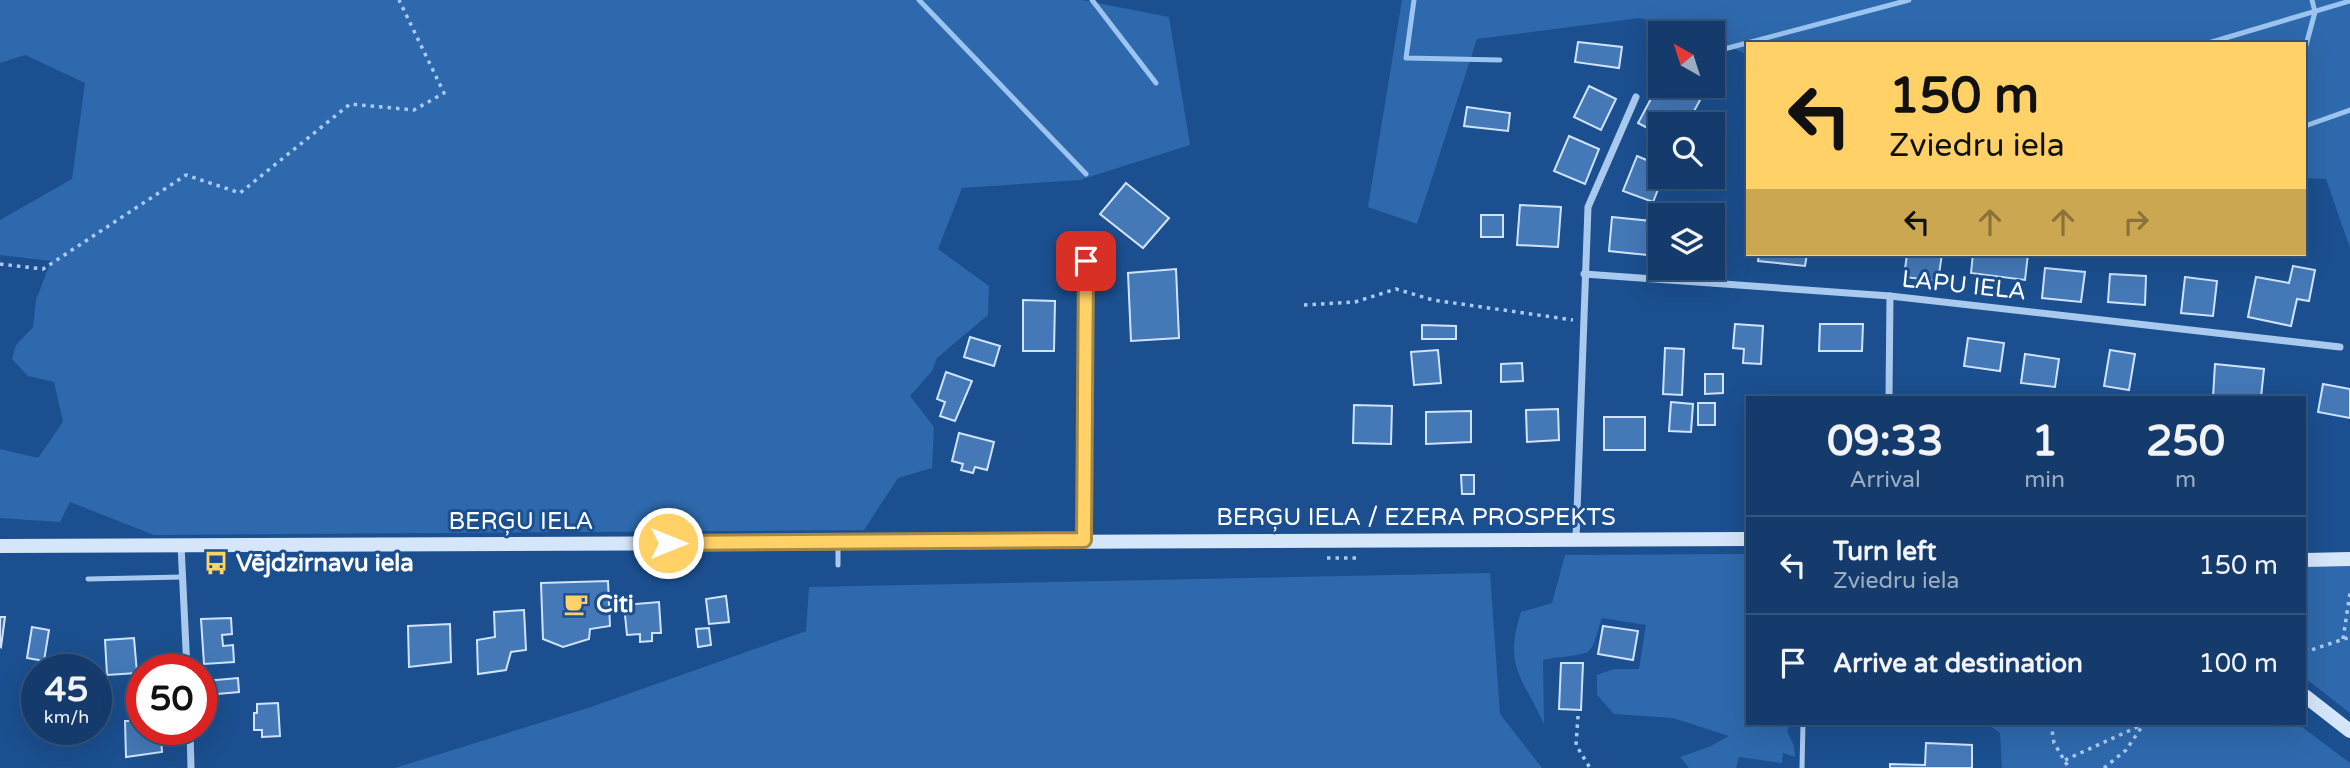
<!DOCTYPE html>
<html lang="en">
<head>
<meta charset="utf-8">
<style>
  body { margin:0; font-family:"Varela Round",sans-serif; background:#214673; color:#f1f3f6; height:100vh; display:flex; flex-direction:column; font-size:26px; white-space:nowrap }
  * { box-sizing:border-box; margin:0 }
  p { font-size:23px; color:#9dadc1 }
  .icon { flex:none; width:38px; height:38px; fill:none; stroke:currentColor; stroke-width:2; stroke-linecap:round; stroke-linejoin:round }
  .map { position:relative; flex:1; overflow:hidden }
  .side { position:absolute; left:1746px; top:396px; width:560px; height:329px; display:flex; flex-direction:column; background:#143b6b; border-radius:0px; box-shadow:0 7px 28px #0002,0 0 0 2px #33557e }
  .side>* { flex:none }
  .banner { position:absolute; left:1746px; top:42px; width:560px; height:214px; border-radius:0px; box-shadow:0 7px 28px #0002,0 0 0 2px #33557e; background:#ffd166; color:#111; overflow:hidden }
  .needle { width:46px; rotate:321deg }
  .tools { position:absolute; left:1648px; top:21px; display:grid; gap:14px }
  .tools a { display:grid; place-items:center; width:77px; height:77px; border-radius:0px; background:#143b6b; box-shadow:0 7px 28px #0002,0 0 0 2px #33557e; font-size:35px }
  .speed { position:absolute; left:21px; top:654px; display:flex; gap:14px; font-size:35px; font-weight:700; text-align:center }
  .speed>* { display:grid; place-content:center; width:91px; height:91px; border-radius:50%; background:#143b6b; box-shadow:0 7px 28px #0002,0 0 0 2px #33557e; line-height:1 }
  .speed small { font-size:18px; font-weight:400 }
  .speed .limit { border:10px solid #d22; background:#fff; color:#111 }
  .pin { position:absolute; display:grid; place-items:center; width:60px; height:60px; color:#fff; margin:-30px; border-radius:14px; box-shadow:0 4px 10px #0006 }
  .me { position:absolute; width:77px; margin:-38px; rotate:90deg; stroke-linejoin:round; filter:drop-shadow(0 0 5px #0008) }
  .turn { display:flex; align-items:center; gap:24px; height:147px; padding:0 28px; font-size:32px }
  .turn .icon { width:91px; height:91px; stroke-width:2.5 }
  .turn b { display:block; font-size:49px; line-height:60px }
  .lanes { display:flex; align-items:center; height:66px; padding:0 28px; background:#0003; justify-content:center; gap:35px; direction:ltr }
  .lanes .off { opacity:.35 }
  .eta { display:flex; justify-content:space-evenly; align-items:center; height:119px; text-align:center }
  .eta b { font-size:42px; font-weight:700; line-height:49px }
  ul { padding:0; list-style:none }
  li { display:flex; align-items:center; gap:21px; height:98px; padding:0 28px; border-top:2px solid #33557e }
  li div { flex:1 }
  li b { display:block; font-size:26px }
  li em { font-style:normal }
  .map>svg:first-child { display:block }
</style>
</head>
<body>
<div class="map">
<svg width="2350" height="768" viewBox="0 0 2350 768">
  <rect width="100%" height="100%" fill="#1b4f8f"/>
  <g fill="#2e69ad">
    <path d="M0,0h1082l87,17 21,128 -110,35 -118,8 -24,61 51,37 -1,29 -51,43 -5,13 -22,25 24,31 -2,41 -34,10 -34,52 -710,5 -84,-33 -10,20 -60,-4v-69l38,9 25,-36 -9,-40 -26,-6 -16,-17 4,-14 17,-18 3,-27 15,-39 -51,-6v-35l72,-41 13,-96 -60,-28 -25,8z"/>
    <path d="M1402,0h948v248l-24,-69 -21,-1v-134h-557v11l-35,-16v-6h-20l-53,-15 -163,21 -60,185 -49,-17z"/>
    <path d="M1748,554v169h42l-3,8 7,15 1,11 -12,-4 -1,10 -43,-6 -3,11h-47l-9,-11 29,-10 20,-11 -56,-18 -59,-4 -17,-19v-20l17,-6h25l7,-44 -44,-7c-4,10 -6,25 -13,33 -4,5 -36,6 -46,9l1,64c-21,-47 -41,-56 -23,-112l31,-9 13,-48z"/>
    <path d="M2350,565v148l-45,-35v-112z"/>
    <path d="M1490,573l10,141 42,54h-1147l196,-61 215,-76 3,-44z"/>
    <path d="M1986,723h311l53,40v5h-348l-2,-35z"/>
  </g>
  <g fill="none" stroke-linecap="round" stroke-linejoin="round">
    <g stroke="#9cc4f0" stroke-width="5">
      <path d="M919,0l167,174"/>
      <path d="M1092,0l64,83"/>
      <path d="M1414,0l-8,58 94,2"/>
      <path d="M2205,44l145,-43"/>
      <path d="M2305,49l10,-37 -3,-12"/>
      <path d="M1713,52l196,-52"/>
      <path d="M2305,126l45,-16"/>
    </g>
  </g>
  <g fill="#4478b7" stroke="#cfe3fa" stroke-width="2">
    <path d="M1578,42l44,5 -3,21 -44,-6z"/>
    <path d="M1661,80v6h33l11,5 -18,33h-26v11l-23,-12z"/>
    <path d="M1589,86l27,13 -15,31 -27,-13z"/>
    <path d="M1467,107l43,6 -2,18 -44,-5z"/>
    <path d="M1569,136l30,13 -14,35 -31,-13z"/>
    <path d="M1637,156l24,10 2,11 -10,25 -30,-11z"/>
    <path d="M1126,183l43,35 -26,30 -43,-34z"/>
    <path d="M1520,205l41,2 -3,40 -41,-2z"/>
    <rect x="1481" y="215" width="22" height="22"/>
    <path d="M1612,217l39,4 -4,34 -38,-4z"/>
    <path d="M1759,254h48l-2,12 -47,-5z"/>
    <path d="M1907,254h35l-4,27 -34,-4z"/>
    <path d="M1973,254h55l-3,26 -54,-7z"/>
    <path d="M2293,266l22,4 -6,31 -12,-2 -6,27 -43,-9 8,-40 33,6z"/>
    <path d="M2045,268l40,4 -4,30 -39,-4z"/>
    <path d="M1176,269l3,69 -48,3 -3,-68z"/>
    <path d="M2110,274l36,2 -1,29 -37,-3z"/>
    <path d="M2185,277l32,4 -4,35 -32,-3z"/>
    <path d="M1023,300l32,1 -1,50h-31z"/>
    <path d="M1735,324l28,2 -2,38 -18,-1 1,-14 -11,-1z"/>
    <path d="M1820,324h43l-1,27h-43z"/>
    <path d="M1422,325l34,1v13h-34z"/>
    <path d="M970,337l30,9 -6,20 -30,-9z"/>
    <path d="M1968,338l36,5 -4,28 -36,-5z"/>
    <path d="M1665,348l19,1 -2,46 -19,-1z"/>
    <path d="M1438,350l3,33 -27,2 -3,-33z"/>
    <path d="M2110,350l25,4 -6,36 -25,-4z"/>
    <path d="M2025,354l34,5 -4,28 -34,-4z"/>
    <path d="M1522,363l1,18 -22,1v-18z"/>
    <path d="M2215,364l49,5 -3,28h-48z"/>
    <path d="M946,372l26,9 -17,40 -15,-5 5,-14 -8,-3z"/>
    <path d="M1705,374h18v19l-18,1z"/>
    <path d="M2323,384l27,5v29l-32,-6z"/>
    <path d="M1671,402l22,2 -2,28 -22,-1z"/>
    <rect x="1698" y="403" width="17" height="22"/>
    <path d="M1354,405l38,1 -1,38 -38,-1z"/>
    <path d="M1558,409l1,31 -32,2 -1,-32z"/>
    <path d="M1471,411v31l-45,2v-32z"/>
    <rect x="1604" y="417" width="41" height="33"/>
    <path d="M959,433l35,9 -7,28 -12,-3 -2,6 -12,-3 2,-6 -11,-3z"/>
    <path d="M1461,475h13v19h-12z"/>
    <path d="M608,581l2,45 -20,3 -1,10 -26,8 -20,-8 -2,-56z"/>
    <path d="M726,596l3,26 -20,2 -3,-25z"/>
    <path d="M659,602l2,31h-9v8l-12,1v-8l-13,1 -3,-30z"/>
    <path d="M524,610l2,40 -15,2 -5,18 -28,4 -1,-34 18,-3 -1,-25z"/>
    <path d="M0,617h5l-4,30 -1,-1z"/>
    <path d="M231,618l1,16 -10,1 1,11 10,-1 1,17 -30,2 -3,-45z"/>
    <path d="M450,624l1,38 -42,5 -1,-41z"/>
    <path d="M1603,626l35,5 -5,29 -35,-6z"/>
    <path d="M32,627l17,3 -5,31 -17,-3z"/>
    <path d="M709,628l2,17 -13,2 -2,-18z"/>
    <path d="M134,638l3,35 -30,2 -2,-35z"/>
    <path d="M1561,663h22l-2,47 -22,-1z"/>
    <path d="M238,678l1,14 -33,3 -1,-14z"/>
    <path d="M278,703l2,33 -18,1v-7h-8v-17h3v-9z"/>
    <path d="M125,721h17v9l10,1v8l9,-1 1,14 -36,5z"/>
    <path d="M1926,743l46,2v23h-82v-4l35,1z"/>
  </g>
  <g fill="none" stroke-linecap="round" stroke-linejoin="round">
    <g stroke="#a9c9ee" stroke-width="3.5" stroke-dasharray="3.5 5" stroke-linecap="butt">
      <path d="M0,264l43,5 143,-94 54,18 110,-89 64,6 30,-17 -45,-93"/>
      <path d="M1304,305l51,-3 41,-13 37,11 140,20"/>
      <path d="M1327,558h31"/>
      <path d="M2343,639l7,-46"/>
      <path d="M2305,648l3,3 42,-14"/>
      <path d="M1578,716l-2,29 14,23"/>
      <path d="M2051,723l3,20 15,25"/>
      <path d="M2065,760l81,-37"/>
      <path d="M2104,768l22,-18 15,-22"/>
    </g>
    <g stroke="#a9c9ee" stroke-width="5">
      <path d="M838,565v-20"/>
      <path d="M88,579l95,-2"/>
      <path d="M1802,768l1,-45"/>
    </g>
    <g stroke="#a9c9ee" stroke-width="7">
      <path d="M1584,274l306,22 450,51"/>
      <path d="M1889,397l1,-101"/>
      <path d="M1576,539l12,-332 48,-110"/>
      <path d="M1084,540l2,-279"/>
      <path d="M181,545l6,125"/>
      <path d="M190,730l1,38"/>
    </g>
    <g stroke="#d6e6fa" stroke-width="14">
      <path d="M0,546l1748,-7"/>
      <path d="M2305,560l45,-1"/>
      <path d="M2305,696l45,35"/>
    </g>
  </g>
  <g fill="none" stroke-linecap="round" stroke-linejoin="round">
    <g stroke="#a68842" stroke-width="18">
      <path id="route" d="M668,543l416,-3 2,-279"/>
    </g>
    <use href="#route" stroke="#ffd166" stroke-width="12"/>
  </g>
  <defs>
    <g id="bus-bare" transform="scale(1.89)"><path d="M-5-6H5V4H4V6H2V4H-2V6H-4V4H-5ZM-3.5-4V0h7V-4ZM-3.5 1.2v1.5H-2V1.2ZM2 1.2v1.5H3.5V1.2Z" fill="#ffd166" stroke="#1b4f8f" stroke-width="2.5" paint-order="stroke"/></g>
    <g id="cafe-bare" transform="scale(1.89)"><path d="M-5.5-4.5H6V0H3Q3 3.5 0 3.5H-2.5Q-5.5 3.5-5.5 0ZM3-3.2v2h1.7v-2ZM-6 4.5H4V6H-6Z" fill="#ffd166" stroke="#1b4f8f" stroke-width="2.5" paint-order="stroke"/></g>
  </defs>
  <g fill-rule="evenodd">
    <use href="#bus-bare" x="216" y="563"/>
    <use href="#cafe-bare" x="576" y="604"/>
  </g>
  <g text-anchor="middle" stroke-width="6" stroke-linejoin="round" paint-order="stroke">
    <g font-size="24" fill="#fff" stroke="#1b4f8f">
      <text transform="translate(1964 285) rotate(6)" y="8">LAPU IELA</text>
      <text x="1416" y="525">BERĢU IELA / EZERA PROSPEKTS</text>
      <text x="521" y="529">BERĢU IELA</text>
    </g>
    <g font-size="24" font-weight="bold" fill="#fff" stroke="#1b4f8f" text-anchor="start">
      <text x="236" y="571">Vējdzirnavu iela</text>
      <text x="596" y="612">Citi</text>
    </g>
  </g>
</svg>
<div class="tools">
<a><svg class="needle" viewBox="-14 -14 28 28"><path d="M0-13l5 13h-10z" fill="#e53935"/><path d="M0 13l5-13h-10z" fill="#9dadc1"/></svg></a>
<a><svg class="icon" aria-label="search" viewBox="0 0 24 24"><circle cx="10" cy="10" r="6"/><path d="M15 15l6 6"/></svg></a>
<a><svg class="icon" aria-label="layers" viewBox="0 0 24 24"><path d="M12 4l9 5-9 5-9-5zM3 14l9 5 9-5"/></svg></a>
</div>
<div class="speed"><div>45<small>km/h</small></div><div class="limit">50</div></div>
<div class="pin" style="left:1086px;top:261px;background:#d93025"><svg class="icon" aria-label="arrive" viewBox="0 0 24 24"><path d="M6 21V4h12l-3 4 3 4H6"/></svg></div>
<svg class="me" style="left:668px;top:543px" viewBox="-20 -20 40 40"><circle r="17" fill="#ffd166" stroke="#fff" stroke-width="3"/><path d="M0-11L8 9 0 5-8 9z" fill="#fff"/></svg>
<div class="banner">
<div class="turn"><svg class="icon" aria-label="left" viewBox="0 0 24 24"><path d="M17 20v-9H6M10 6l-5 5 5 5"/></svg><div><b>150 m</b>Zviedru iela</div></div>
<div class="lanes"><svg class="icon" aria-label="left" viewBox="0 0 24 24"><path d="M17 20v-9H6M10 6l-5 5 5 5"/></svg><svg class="icon off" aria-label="ahead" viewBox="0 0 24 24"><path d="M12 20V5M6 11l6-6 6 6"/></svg><svg class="icon off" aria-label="ahead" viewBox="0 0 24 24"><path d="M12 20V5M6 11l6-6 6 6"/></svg><svg class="icon off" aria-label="right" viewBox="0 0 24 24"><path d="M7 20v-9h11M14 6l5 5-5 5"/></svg></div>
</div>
<section class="side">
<div class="eta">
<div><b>09:33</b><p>Arrival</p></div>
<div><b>1</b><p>min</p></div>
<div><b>250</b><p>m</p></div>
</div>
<ul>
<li><svg class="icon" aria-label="left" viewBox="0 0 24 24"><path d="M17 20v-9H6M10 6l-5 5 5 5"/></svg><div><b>Turn left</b><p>Zviedru iela</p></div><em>150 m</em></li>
<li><svg class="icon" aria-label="arrive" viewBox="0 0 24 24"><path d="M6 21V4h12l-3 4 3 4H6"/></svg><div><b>Arrive at destination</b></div><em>100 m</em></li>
</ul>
</section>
</div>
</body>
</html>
